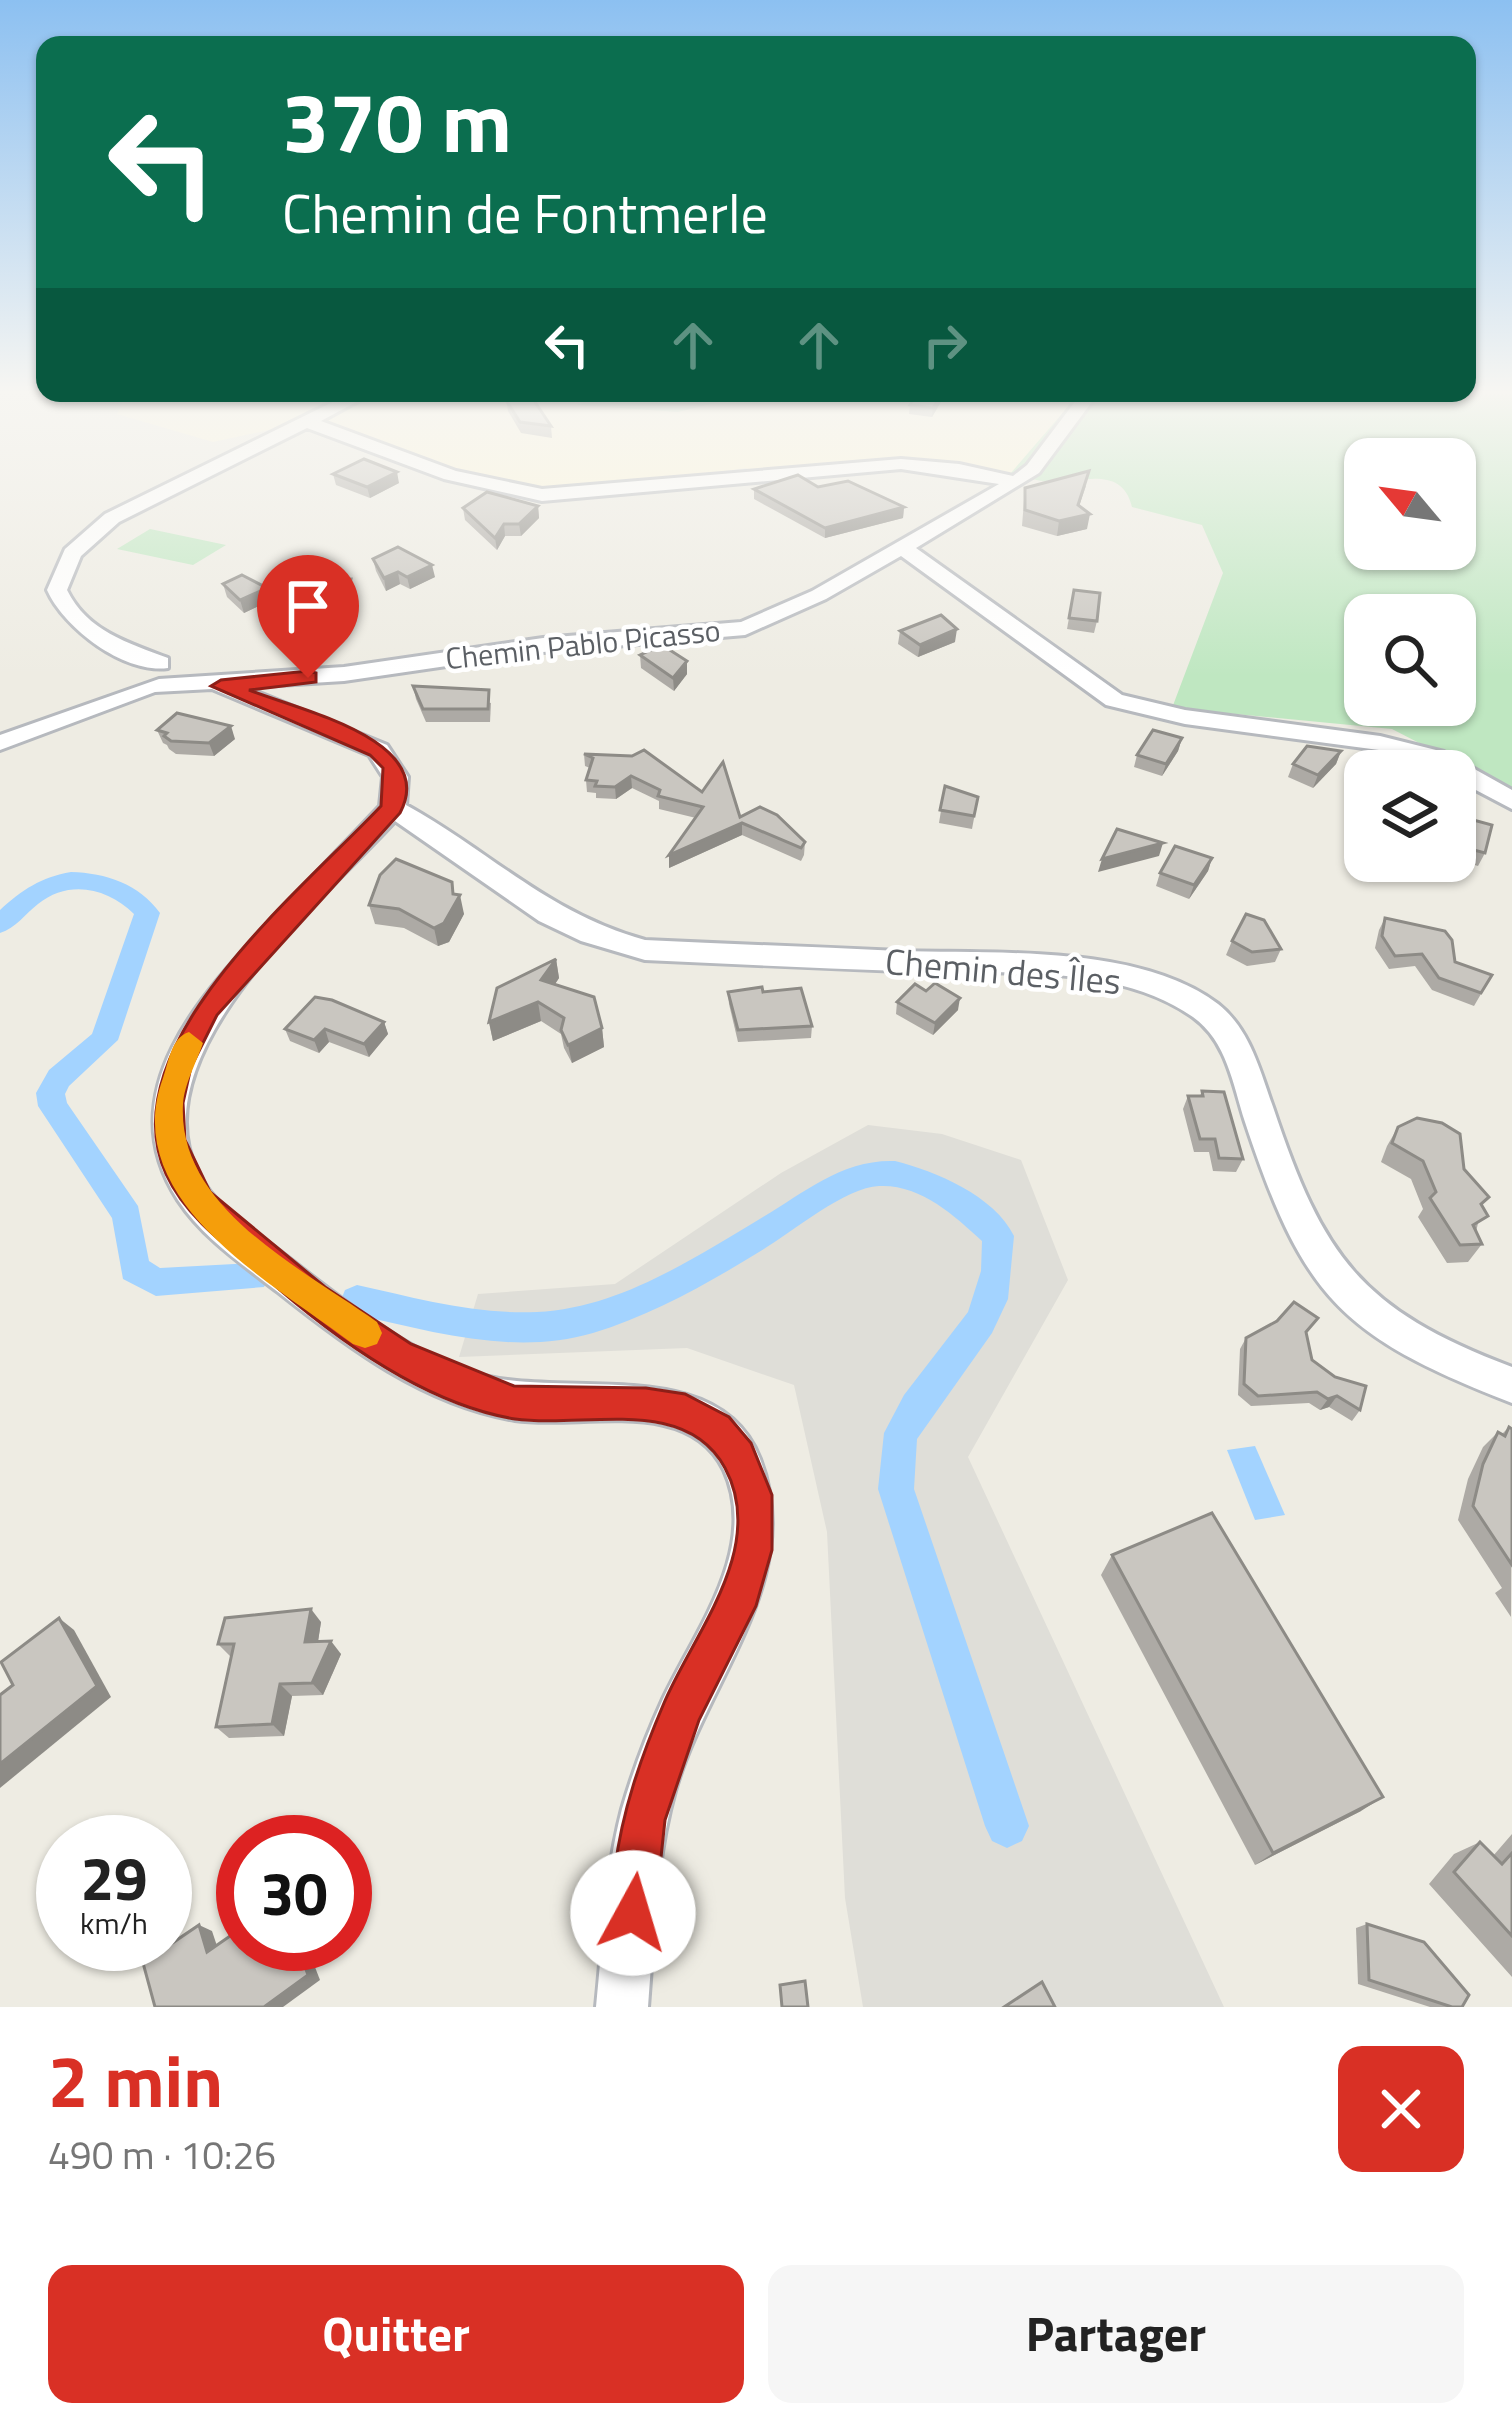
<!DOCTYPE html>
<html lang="fr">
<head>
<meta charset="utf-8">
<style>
  body { margin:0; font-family:"Titillium Web",sans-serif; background:#f6f6f6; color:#222; height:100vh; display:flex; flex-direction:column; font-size:45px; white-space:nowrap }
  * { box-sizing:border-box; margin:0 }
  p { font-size:39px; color:#767676 }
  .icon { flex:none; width:66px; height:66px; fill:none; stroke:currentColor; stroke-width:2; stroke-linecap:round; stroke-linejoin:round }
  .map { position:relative; height:2007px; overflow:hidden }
  .side { display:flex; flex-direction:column; background:#fff; flex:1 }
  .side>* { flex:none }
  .top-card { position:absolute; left:36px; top:36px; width:1440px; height:366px; border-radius:24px; box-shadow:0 3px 9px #0004; background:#0b6e4f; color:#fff; overflow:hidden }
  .needle { width:78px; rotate:299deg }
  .controls { position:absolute; left:1344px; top:438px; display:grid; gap:24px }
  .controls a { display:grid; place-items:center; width:132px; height:132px; border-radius:24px; background:#fff; box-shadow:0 3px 9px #0004; font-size:60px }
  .speed { position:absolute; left:36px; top:1815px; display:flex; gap:24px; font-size:60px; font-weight:700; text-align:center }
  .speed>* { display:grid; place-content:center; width:156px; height:156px; border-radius:50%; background:#fff; box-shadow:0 3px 9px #0004; line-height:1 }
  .speed small { font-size:30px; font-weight:400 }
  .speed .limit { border:18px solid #d22; background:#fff; color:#111 }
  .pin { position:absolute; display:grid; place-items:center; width:102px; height:102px; color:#fff; margin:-123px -51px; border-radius:50% 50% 50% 0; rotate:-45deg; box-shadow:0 0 12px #0007 }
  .pin .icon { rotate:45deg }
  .me { position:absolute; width:132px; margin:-66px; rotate:6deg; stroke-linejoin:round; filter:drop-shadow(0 0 9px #0008) }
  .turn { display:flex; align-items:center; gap:42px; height:252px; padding:0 48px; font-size:54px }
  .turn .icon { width:156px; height:156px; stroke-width:2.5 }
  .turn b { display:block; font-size:84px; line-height:102px }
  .lanes { display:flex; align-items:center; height:114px; padding:0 48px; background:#0003; justify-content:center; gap:60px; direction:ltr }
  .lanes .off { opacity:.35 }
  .round { display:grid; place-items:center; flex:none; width:126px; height:126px; border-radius:24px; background:#f6f6f6 }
  .head { display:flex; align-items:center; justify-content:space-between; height:204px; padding:0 48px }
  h1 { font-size:72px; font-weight:700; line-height:90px; color:#d93025 }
  .cta { display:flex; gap:24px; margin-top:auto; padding:24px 48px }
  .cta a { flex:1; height:138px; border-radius:24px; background:#d93025; color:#fff; font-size:48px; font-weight:700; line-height:138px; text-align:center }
  .cta a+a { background:#f6f6f6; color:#222 }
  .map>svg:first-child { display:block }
</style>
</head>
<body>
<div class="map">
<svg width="1512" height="2007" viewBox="0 0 1512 2007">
  <rect width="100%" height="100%" fill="#eeece3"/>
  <path fill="#fef7d8" d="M126,395h963l-64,80 -102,-14h-38l-134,13 -5,-6 -138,20 -72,1 -50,-8 -180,-59 -93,20 -96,-28z"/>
  <path fill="#dfded8" d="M868,1125l74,9 79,26 47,120 -100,177 256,550h-361l-18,-109 -18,-366 -33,-147 -107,-37 -228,9 19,-63 137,-10 166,-111z"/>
  <g fill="#bfe7c1" fill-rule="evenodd">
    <path d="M605,395h142l-69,17 -101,-7z"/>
    <path d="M1078,395h434v396l-120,-62 -220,-21 51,-135 -21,-48 -70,-18c-9,-39 -45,-27 -74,-25 -15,1 -33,-5 -48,-8zM1365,459h90v90h-90zM1365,615h90v90h-90z"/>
    <path d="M150,529l76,16 -33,20 -76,-16z"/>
  </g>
  <path fill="#a3d3ff" d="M1255,1446l30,69 -30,5 -28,-70z"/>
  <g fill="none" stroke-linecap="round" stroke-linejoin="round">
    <g fill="#a3d3ff" fill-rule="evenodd">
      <path d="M71,872c35,1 68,12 89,41l-42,127 -49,46 -4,8 2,9 71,103 11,55 11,7 93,-5 11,4 5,10 -5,10 -108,9 -33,-17 -11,-61 -74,-112 -2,-13 13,-23 43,-36 42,-120c-26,-26 -65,-35 -96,-10 -13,10 -22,24 -38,29v-23c22,-20 41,-33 71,-38z"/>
      <path d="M895,1161c40,10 100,35 119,75l-6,63 -16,34 -75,106 -3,50 115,337 -7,15 -15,7 -15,-7 -7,-15 -107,-337 6,-56 20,-38 64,-83 13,-41 1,-30c-28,-26 -62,-57 -103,-55 -34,1 -89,48 -120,66 -52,32 -107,63 -166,81 -78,23 -159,-1 -236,-18l-12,-5 -4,-10 4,-10 12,-5c59,13 119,30 180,27 83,-4 157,-54 226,-95 42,-25 80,-58 132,-56z"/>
    </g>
    <g stroke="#b6b9be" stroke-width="6">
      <path id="street" d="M347,395h22l-48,26 135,50 86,18 359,-30 58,5 54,12 14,-11 53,-70h17l-58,78 -123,75 206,147 63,15 195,26 64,16 68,38v19l-57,-30v-8l-76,-21 -194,-26 -79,-19 -205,-149 -75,43 -81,36 -202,17 -199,29 -99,6 142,58 21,32 -2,28c85,47 142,108 239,135 85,4 170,7 254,11 96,3 240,-7 319,53 32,25 42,67 55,103 50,150 88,203 239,260v36c-172,-67 -209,-106 -267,-281 -12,-37 -18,-81 -52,-105 -79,-56 -201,-42 -293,-46 -85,-3 -170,-7 -255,-11l-64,-19 -42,-20 -144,-100c-73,80 -256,231 -198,350 15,32 49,56 77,76 59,45 119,96 190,123 89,34 253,-22 296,89 46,119 -54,222 -85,332 -20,71 -21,143 -27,216h-52c7,-66 9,-133 26,-198 11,-38 25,-75 41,-110 32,-68 97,-151 61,-229 -36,-75 -145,-40 -209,-50 -91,-15 -168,-73 -237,-128 -36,-28 -75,-54 -100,-92 -70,-107 24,-207 96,-282 35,-38 71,-75 106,-112l3,-29 -14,-22 -157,-66 -57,3 -155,58v-15l159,-56 185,-12 199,-29 198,-16 71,-31 187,-107 -98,-15 -359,32 -98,-22 -137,-51 -188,94 -38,34 -14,34c20,41 61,53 101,68v10c-44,6 -104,-40 -121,-78l18,-41 40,-35z"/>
    </g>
    <use href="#street" fill="#fff" fill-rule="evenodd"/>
  </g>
  <g fill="#adaaa5">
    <path d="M945,395l-13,22 -23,-3 1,-9z"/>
    <path d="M506,400l45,26 1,12 -31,-5 -13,-22z"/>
    <path d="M333,474l66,9 -29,15 -34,-13z"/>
    <path d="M1086,486l-7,20 8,23 -30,7 -35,-10 3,-38z"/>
    <path d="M818,487l86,20 -1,11 -78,20 -71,-39v-10z"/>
    <path d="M538,506l1,12 -18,18h-16l-8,14 -32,-30 -2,-12z"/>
    <path d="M373,559l62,18 -25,12 -10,-5 -14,7 -10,-20z"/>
    <path d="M223,584l48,16 -27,13 -17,-16z"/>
    <path d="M353,586l-12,48 -21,1 -2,-6z"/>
    <path d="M1074,590l23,31 -3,12 -27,-4z"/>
    <path d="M900,631l55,11 -37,15 -20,-13z"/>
    <path d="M640,655l47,19 -13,17 -33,-23z"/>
    <path d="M413,686l78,17 -1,19h-64l-10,-23z"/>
    <path d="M157,730l78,9 -21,17 -38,-2 -7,-5 -2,-4 -4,-2z"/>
    <path d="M1182,738l-4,13 -16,25 -28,-9 3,-12z"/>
    <path d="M1341,751l-5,13 -23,24 -25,-11 5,-13z"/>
    <path d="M584,754l118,38 38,25 65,25 -1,13 -3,6 -59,-26 -73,33 27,-50 -37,-9v-8l-27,-13 -16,11 -20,-1v-5l-9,-1 -1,-12 4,-12 -5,-2z"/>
    <path d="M945,786l33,11 -6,32 -33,-6z"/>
    <path d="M1455,815l30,38 -7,13 -23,-7z"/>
    <path d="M1212,858l-4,13 -19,28 -33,-13 4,-13z"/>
    <path d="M454,895l10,19 -15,28 -11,4 -34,-18 -29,-4 -6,-19z"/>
    <path d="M1385,918l70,44 37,13 -18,31 -42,-16 -17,-24 -26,3 -14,-21 4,-18z"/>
    <path d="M1232,941l49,8 -6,13 -28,4 -21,-11z"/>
    <path d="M556,959l3,19 -4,6 47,44 2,19 -32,16 -8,-15 -3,-14 -20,-13 -48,20 -4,-19z"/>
    <path d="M728,992l84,34 -1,12 -73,4 -9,-38z"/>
    <path d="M897,1002l61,8 -25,25 -37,-21z"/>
    <path d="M384,1022l4,12 -19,23 -40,-15 -10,11 -29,-12 -5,-12z"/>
    <path d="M1202,1091l41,68 -7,13 -23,-1 -4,-19h-15l-11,-43 5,-13h12z"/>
    <path d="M1398,1127l66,42 18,37 -6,26 6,12 -14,18 -21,1 -29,-46 5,-8 -12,-30 -30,-17 6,-16z"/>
    <path d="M1307,1334l5,26 48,50 -8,11 -23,-14 -9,3 -11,-7 -58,3 -13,-11 2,-46 6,-11z"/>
    <path d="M1509,1427l3,2 -1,188 -16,-24 7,-5 -44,-68 10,-41 15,-32 15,-15 4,2z"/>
    <path d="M1112,1555l249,256 -106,54 -154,-290z"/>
    <path d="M321,1622l-3,19 23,13 -18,41 -31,1 -8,40 -55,2 -13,-11 15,-70 -13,-13z"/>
    <path d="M1512,1834v143l-83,-93 25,-30 26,-12 13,14z"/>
    <path d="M1367,1924l95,83h-32l-72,-23 -2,-56z"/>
  </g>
  <g fill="#8d8b86">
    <path d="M941,395h4l-13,22 1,-9z"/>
    <path d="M1089,471l-13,46 14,-3 -3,15 -30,7 2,-15 19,-16z"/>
    <path d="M397,472l2,11 -29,15 -3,-11z"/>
    <path d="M538,506l1,12 -18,18 -2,-12z"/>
    <path d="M904,507l-1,11 -78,20v-10z"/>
    <path d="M504,524l1,12 -8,14 -2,-12z"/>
    <path d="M432,565l3,12 -25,12 -3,-12z"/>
    <path d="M398,572l2,12 -14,7 -2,-13z"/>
    <path d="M351,579l2,7 -12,48 -1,-6z"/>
    <path d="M267,588l4,12 -27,13 -4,-13z"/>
    <path d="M957,629l-2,13 -37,15 2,-12z"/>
    <path d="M687,661v13l-13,17 -1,-13z"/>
    <path d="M231,726l4,13 -21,17 -5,-13z"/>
    <path d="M1182,738l-4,13 -16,25 4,-12z"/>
    <path d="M1341,751l-5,13 -23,24 5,-13z"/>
    <path d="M631,776l1,12 -16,11 -1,-12z"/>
    <path d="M742,823v12l-73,33v-13z"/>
    <path d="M1163,843l-4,13 -61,16 4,-13z"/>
    <path d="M1212,858l-4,13 -19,28 5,-14z"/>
    <path d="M452,882l4,20 4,-7 4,19 -15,28 -11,4 -4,-18z"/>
    <path d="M556,959l3,19 -14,21 -4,-19z"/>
    <path d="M960,998l-2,12 -25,25 2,-12z"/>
    <path d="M538,1002l3,19 -48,20 -4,-19z"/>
    <path d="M384,1022l4,12 -19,23 -5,-13z"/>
    <path d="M602,1028l2,19 -32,16 -4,-18z"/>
    <path d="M325,1029l4,13 -10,11 -5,-13z"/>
    <path d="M1337,1396l-8,11 -9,3 8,-11z"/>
    <path d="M311,1609l10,13 -5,33 -11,-13z"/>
    <path d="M59,1618l15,12 37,67 -111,91v-24z"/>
    <path d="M331,1641l10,13 -18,41 -11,-12z"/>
    <path d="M280,1684l12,12 -8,40 -12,-12z"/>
    <path d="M1383,1797l-22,14 -106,54 18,-12z"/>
    <path d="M199,1925l13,6 9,27 -14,-6z"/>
    <path d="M297,1944h9l14,36 -37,27h-19z"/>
  </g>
  <g fill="#c9c6c0" stroke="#8d8b86" stroke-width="3">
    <path d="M916,395h25l-8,13 -23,-3z"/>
    <path d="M531,396l20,30 -31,-4 -14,-22z"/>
    <path d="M364,459l33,13 -30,15 -34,-13z"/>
    <path d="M1089,471l-11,34 12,9 -31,7 -34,-11v-22z"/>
    <path d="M798,475l20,12 30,-6 56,26 -79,21 -71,-39z"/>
    <path d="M487,492l51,14 -19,18h-15l-9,14 -32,-30z"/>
    <path d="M398,547l34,18 -25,12 -9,-5 -14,6 -11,-19z"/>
    <path d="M242,575l25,13 -27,12 -17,-16z"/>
    <path d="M351,579l-11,49 -22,1 13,-49z"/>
    <path d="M1074,590l26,3 -3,28 -28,-3z"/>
    <path d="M941,615l16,14 -37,16 -20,-14z"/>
    <path d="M662,645l25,16 -14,17 -33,-23z"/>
    <path d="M413,686l76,4 -1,19h-65z"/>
    <path d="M177,713l54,13 -22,17 -38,-2 -7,-5 3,-3 -10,-3z"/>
    <path d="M1153,730l29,8 -16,26 -29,-9z"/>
    <path d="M1307,746l34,5 -23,24 -25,-11z"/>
    <path d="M644,750l58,42 21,-30 17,55 20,-10 17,8 28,27 -4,6 -59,-25 -73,32 34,-48 -45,-11 2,-6 -29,-14 -16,11 -20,-1 2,-5 -11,-1 7,-22 -9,-4 48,2z"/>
    <path d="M945,786l33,11 -4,19 -34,-6z"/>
    <path d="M1455,815l37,10 -7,28 -30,-8z"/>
    <path d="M1117,829l46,14 -61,16z"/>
    <path d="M1175,846l37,12 -18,27 -34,-12z"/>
    <path d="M396,859l56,23 1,12 7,1 -16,28 -10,5 -35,-19 -30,-4 11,-30z"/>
    <path d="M1246,914l18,6 17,29 -29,3 -20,-11z"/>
    <path d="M1385,918l60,13 7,9 3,22 37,13 -11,18 -42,-15 -17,-24 -27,2 -13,-20z"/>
    <path d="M556,959l-15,21 53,17 8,31 -34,17 -7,-15 3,-12 -26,-16 -49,20 8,-34z"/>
    <path d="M935,983l25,15 -25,25 -38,-21 18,-18 11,7z"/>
    <path d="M762,987l1,5 38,-4 11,38 -74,4 -10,-38z"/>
    <path d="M315,997l17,3 52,22 -20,22 -39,-15 -11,11 -29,-11z"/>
    <path d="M1202,1091l22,1 19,67 -24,-1 -4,-19h-15l-12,-43h15z"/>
    <path d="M1417,1118l25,5 18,11 4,35 25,28 -8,7 7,12 -15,9 9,19 -22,1 -30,-47 6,-6 -13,-31 -31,-18 6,-16z"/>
    <path d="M1294,1302l24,16 -12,14 6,28 23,17 31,9 -6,24 -23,-14 -9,3 -11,-7 -59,4 -14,-12 2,-46 31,-17z"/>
    <path d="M1509,1427l3,2v136l-39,-59 10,-42 15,-32 7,4z"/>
    <path d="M1212,1513l171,284 -110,56 -161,-298z"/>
    <path d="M311,1609l-6,33 26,-1 -19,42 -32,1 -8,40 -56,3 18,-83h-16l7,-26z"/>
    <path d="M59,1618l38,68 -97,78v-69l13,-10 -12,-23z"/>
    <path d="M1480,1842l22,22 10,-11v83l-58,-64z"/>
    <path d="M1367,1924l57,18 45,53 -7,12h-10l-83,-27z"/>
    <path d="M199,1925l8,27 36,-25v17h54l11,31 -44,32h-109l-12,-44z"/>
    <path d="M805,1981l3,26h-26l-2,-22z"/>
    <path d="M1042,1982l13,25h-51z"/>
  </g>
  <linearGradient id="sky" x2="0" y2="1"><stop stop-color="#8cc0f1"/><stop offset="0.58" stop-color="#f7f6f2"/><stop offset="1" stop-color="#f7f6f2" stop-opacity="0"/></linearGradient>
  <rect width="1512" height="676" fill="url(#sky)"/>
  <path fill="#d93025" stroke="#8d1f18" stroke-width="3" d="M308,671l8,2v9l-67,8c50,20 190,50 151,123l-183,202 -26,52 -8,36 2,37 25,52 115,95 86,57 103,42 132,2 39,6 44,23 22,26 21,52v55l-16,56 -57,114 -34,100 -10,93 -6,16 -16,7 -16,-7c-9,-20 -4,-39 -2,-61 7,-57 26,-111 49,-165 29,-69 104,-155 61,-235 -40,-74 -143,-39 -210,-49 -85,-14 -172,-75 -236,-130 -39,-34 -91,-66 -113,-115 -58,-128 135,-283 215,-368l2,-38 -13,-13 -159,-69 10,-6z"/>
  <path fill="#f59e0b" d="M189,1032l14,11c-6,18 -19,42 -20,61 -6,105 121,165 194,218l5,11 -5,11 -12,4 -12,-4c-81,-62 -235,-143 -190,-266 6,-17 8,-40 26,-46z"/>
  <g text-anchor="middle" stroke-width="9" stroke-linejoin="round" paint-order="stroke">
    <g font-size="30" fill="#5b5f64" stroke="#fff">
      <text transform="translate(583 645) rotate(-6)" y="10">Chemin Pablo Picasso</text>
    </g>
    <g font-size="36" fill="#5b5f64" stroke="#fff">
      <text transform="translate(1003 971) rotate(5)" y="13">Chemin des Îles</text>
    </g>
  </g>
</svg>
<div class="controls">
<a><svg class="needle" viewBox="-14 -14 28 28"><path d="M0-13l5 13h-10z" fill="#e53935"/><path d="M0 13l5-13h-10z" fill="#767676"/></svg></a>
<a><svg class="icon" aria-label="search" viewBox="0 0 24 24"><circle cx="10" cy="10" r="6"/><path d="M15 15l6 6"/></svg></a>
<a><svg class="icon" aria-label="layers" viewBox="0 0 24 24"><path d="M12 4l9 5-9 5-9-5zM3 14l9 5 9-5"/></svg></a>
</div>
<div class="speed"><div>29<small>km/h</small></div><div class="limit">30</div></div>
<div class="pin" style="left:308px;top:678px;background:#d93025"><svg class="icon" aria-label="arrive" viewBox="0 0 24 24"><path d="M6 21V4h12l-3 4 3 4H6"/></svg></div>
<svg class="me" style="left:633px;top:1913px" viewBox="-20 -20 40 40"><circle r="19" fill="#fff"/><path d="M0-13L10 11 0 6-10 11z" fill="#d93025"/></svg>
<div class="top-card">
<div class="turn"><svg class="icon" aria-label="left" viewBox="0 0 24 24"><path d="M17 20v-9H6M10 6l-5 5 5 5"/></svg><div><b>370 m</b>Chemin de Fontmerle</div></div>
<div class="lanes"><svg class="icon" aria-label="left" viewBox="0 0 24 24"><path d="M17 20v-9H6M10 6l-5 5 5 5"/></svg><svg class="icon off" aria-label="ahead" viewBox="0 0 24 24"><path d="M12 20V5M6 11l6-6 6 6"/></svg><svg class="icon off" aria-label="ahead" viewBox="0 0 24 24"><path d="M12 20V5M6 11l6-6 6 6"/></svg><svg class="icon off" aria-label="right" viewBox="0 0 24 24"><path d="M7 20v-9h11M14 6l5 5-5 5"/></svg></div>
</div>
</div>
<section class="side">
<div class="head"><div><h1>2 min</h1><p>490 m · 10:26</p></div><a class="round" style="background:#d93025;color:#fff"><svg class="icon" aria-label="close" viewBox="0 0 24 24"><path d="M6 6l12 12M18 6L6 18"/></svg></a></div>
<div class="cta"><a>Quitter</a><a>Partager</a></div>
</section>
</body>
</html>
